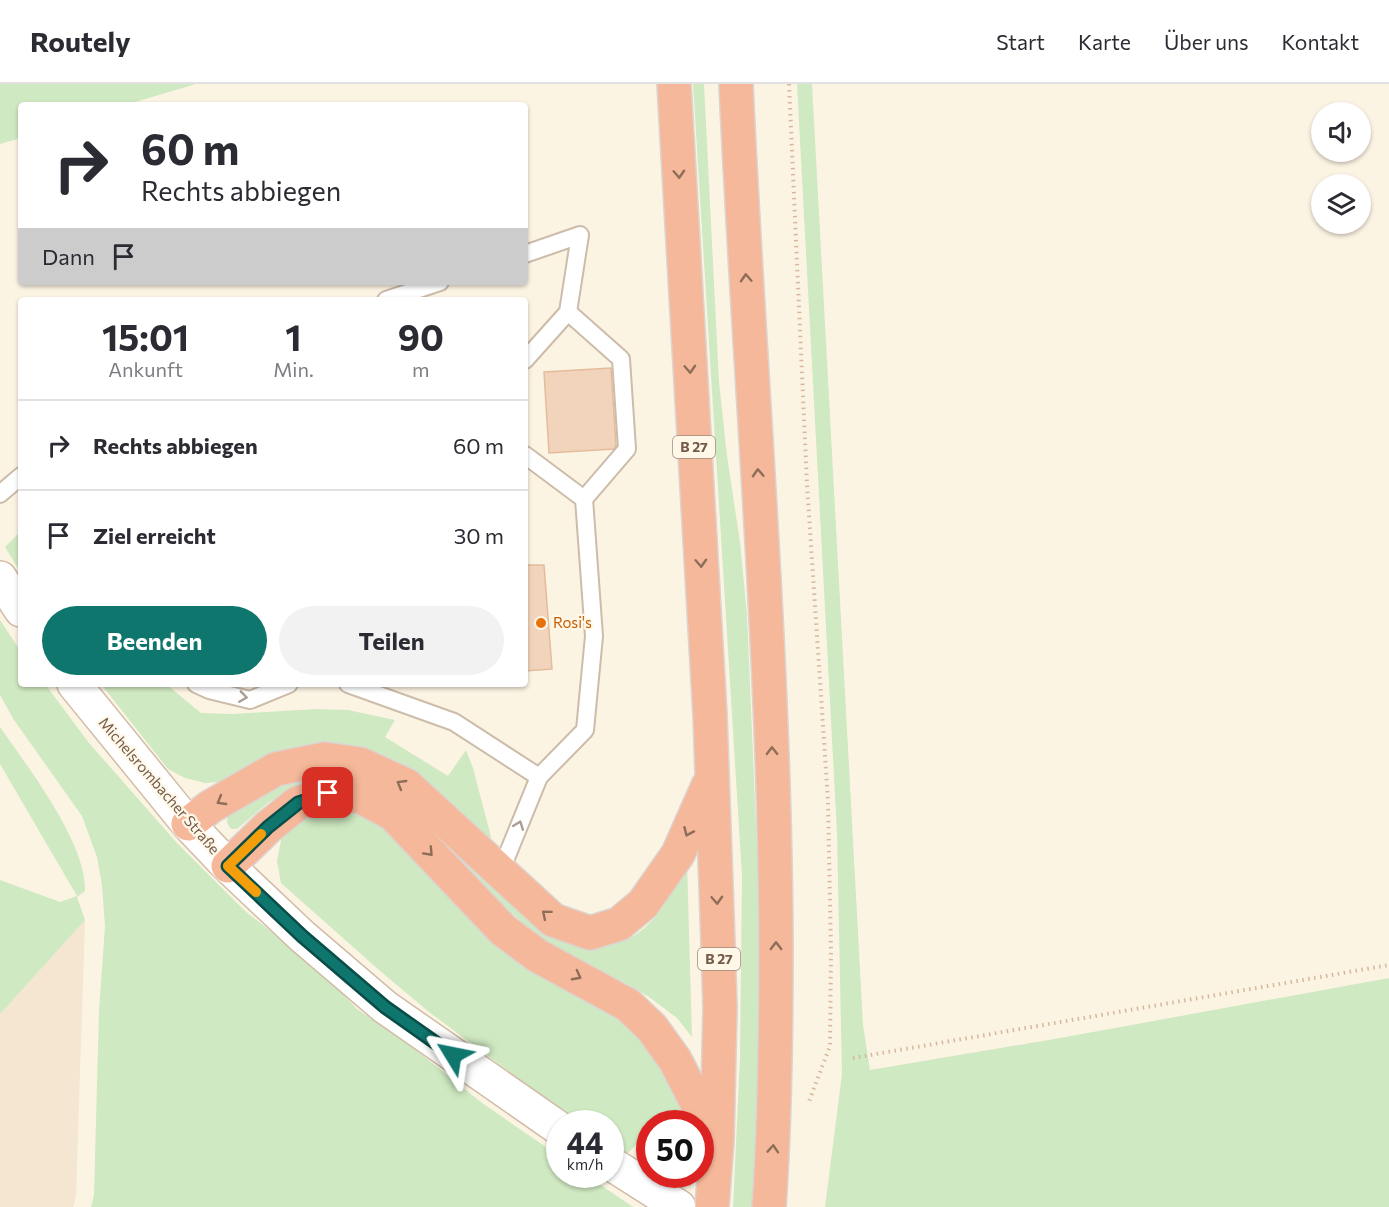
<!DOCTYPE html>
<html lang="de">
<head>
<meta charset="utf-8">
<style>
  body { margin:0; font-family:Commissioner,sans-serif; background:#f2f2f3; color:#2b2b33; height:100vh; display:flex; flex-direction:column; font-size:22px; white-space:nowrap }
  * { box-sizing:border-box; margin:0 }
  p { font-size:20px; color:#7c7c81 }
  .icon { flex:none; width:33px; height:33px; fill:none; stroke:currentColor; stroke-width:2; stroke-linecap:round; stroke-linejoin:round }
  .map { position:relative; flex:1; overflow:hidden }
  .sheet { position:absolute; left:18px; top:213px; width:510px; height:390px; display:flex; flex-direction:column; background:#fff; border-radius:6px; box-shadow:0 2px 4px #0004 }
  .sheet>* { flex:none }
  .banner { position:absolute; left:18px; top:18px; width:510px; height:183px; border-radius:6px; box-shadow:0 2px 4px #0004; background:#fff; color:#2b2b33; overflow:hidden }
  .fabs { position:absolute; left:1311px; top:18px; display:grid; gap:12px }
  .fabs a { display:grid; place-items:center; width:60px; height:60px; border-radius:50%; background:#fff; box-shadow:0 2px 4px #0004; font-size:30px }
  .speed { position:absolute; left:546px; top:1026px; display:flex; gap:12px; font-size:30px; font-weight:700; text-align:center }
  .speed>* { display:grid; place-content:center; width:78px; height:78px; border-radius:50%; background:#fff; box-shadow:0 2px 4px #0004; line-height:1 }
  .speed small { font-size:15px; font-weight:400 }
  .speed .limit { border:9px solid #d22; background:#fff; color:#111 }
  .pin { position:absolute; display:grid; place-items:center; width:51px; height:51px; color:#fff; margin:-26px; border-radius:12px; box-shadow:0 3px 9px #0006 }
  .me { position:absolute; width:66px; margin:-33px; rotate:305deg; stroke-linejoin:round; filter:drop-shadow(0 0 4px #0008) }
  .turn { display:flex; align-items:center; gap:21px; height:126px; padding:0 24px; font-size:27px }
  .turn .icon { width:78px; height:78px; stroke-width:2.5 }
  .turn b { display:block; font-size:42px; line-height:51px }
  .then { display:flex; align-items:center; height:57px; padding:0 24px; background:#0003; gap:12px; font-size:22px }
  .eta { display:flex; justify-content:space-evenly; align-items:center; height:102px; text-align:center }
  .eta b { font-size:36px; font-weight:700; line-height:42px }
  .primary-button { display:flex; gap:12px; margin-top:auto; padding:12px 24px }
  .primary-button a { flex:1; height:69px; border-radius:36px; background:#0f766e; color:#fff; font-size:24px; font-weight:700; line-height:69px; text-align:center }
  .primary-button a+a { background:#f2f2f3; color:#2b2b33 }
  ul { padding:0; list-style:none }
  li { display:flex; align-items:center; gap:18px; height:90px; padding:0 24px; border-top:2px solid #e1e1e2 }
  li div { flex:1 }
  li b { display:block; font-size:22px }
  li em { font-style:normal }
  header { display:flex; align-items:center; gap:36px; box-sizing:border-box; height:84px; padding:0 30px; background:#fff; border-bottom:2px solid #e1e1e2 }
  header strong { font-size:28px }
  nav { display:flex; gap:33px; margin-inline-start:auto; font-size:21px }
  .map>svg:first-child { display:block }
</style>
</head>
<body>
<header>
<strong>Routely</strong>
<nav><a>Start</a><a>Karte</a><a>Über uns</a><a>Kontakt</a></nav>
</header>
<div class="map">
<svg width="1389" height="1123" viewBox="0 0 1389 1123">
  <rect width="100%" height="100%" fill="#fcf4e3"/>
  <path fill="#f4e6d1" d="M85,836l-9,277 -3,10h-73v-193z"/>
  <g fill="#cfe9c2">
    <path d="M0,0h196l-71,21h-104v33l-21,6z"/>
    <path d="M693,0h11l15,298 8,74 13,86 7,72 13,304 -4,242 -4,47h-19l7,-149 2,-182z"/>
    <path d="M797,0h15l51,941 7,45 190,-32 329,-60v229h-564l17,-133 -5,-241z"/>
    <path d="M21,447v42l-16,-26z"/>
    <path d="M0,536l21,32v32h24l44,59 88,100 68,68 75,59 37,39 50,34 75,60 77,53 1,18 26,1 47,32h-542l3,-12 5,-184 6,-85 -3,-41 -5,-28 -15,-41 -68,-96 -14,-25z"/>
    <path d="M101,600h65l35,29 32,1 83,-5 32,1 47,10 -10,17 63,39 18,-26 7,18 18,69 -3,4 -92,-73 -191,15 -20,-5 -17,-9z"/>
    <path d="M0,643c27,39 87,116 85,164l-8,6 8,23 -85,94v-134l60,22 17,-6 -77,-132z"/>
    <path d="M304,689l60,2 237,171c7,-1 16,-2 23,-5 34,-15 48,-49 63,-80l5,176 -15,-19 -28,-21 -27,-16 -64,-27 -70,-62 -88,-86 -110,-15 -21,11 -32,27h-6l-4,-6 1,-9 11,-12z"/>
    <path d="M344,723l25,10 20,12 241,188 52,79 4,27 -36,1 -1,30 -13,-9 -8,8 -17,-12 -1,-17 -26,-1 -53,-35 -102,-76 -50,-42 -98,-87 -4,-22 5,-26 18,-21z"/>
  </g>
  <g fill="#f1d4bb" stroke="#e4bc9b" stroke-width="1.5">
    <path d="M611,284l5,77 -2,4 -65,4 -5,-81z"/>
    <path d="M525,481h19l8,104 -27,2z"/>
  </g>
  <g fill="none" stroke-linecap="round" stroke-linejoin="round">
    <g stroke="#cdbcaa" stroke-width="20">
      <g id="lane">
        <path d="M525,170l55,-19 -12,77 -43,48"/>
        <path d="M386,216l54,-18"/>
        <path d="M568,228l53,47 6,90 -43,50"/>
        <path d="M0,410l21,-18"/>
        <path d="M196,600l13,6 41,10 39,-16"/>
        <path d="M348,600l106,38 85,55"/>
        <path d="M502,791l4,-17 33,-81 46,-47 9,-94 -10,-137 -59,-44"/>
      </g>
    </g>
    <g stroke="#d0bca7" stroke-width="36">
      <g id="secondary">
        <path d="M0,494l21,32"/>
        <path d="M74,600l114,140 40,42 74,70 83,71 175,122"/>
        <path d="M610,1079l69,44"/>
      </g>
    </g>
    <g stroke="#dbd4d0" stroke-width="36">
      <g id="highway">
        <path d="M674,0l36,631 7,199 3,94 -3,132 -5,67"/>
        <path d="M736,0c13,288 39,575 40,863 0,87 -1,174 -7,260"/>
        <path d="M188,740l22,-17 66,-38 49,-10 35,5 46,21 147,135 37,13 29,-9 24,-20 35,-50 30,-68"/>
        <path d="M228,782l40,-39 30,-24 30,-10 33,4 32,17 110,116 35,26 90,49 24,23 23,32 40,78"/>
      </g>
    </g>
    <g stroke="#d6b79e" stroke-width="4" stroke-dasharray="1.5 4.5" stroke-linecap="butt">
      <path d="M789,0l18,401 21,316 3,151 -1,94 -22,58"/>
      <path d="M853,974l536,-93"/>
    </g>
    <use href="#lane" stroke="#fff" stroke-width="16"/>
    <use href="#secondary" stroke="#fff" stroke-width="33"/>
    <use href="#highway" stroke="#f6b89a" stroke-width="33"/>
  </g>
  <defs><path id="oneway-chevron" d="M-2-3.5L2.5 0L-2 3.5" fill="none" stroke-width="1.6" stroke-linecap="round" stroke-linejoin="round" transform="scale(1.5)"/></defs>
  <g stroke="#8e6e59">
    <use href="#oneway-chevron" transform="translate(679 90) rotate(87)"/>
    <use href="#oneway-chevron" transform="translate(746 194) rotate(-93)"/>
    <use href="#oneway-chevron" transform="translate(690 285) rotate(87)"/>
    <use href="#oneway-chevron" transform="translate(758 389) rotate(-93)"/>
    <use href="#oneway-chevron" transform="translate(701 479) rotate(87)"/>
    <use href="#oneway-chevron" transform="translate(772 667) rotate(-91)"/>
    <use href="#oneway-chevron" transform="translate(401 700) rotate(-150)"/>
    <use href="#oneway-chevron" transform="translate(221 717) rotate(150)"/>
    <use href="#oneway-chevron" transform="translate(688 748) rotate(114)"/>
    <use href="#oneway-chevron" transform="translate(429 768) rotate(47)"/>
    <use href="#oneway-chevron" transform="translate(717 816) rotate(87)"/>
    <use href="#oneway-chevron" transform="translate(546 830) rotate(-140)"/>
    <use href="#oneway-chevron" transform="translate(776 862) rotate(-90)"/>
    <use href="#oneway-chevron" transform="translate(577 892) rotate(28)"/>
    <use href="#oneway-chevron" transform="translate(773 1065) rotate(-86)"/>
  </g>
  <g stroke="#ac9d92">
    <use href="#oneway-chevron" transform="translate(243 613) rotate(8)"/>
    <use href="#oneway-chevron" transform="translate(519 741) rotate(-69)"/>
  </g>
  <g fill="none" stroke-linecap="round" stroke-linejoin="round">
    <g stroke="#0a4d48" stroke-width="15">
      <path id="route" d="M328,709l-30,10 -30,24 -40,39 74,70 83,71 68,48"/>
    </g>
    <use href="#route" stroke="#0f766e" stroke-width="10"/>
    <path stroke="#f59e0b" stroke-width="10" d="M256,808l-28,-26 33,-32"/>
  </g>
  <circle fill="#e8710a" stroke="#fff8e9" stroke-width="2" cx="541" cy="539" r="6"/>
  <g text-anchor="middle" stroke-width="4.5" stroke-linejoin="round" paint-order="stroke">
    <g fill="#fff8e9" stroke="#9e8a79" stroke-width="1.5">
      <rect x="673" y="352" width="42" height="22" rx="4.5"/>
      <rect x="698" y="864" width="42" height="22" rx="4.5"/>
    </g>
    <g font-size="14" font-weight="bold" fill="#745b49">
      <text x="694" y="368">B 27</text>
      <text x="719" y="880">B 27</text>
    </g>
    <g font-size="15" fill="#c56008" stroke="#fff8e9" text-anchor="start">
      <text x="553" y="544">Rosi's</text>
    </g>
    <g font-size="15" fill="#745b49" stroke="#fff8e9">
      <text transform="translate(159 702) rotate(49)" y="5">Michelsrombacher Straße</text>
    </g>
  </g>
</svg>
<div class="fabs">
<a><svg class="icon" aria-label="sound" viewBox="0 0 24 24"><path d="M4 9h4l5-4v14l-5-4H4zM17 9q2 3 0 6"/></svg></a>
<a><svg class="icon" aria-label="layers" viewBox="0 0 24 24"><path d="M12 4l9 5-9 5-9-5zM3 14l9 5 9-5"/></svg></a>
</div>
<div class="speed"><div>44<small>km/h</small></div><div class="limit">50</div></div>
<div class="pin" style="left:328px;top:709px;background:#d93025"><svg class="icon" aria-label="arrive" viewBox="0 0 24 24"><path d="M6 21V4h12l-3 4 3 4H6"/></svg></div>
<svg class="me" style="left:453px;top:971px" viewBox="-20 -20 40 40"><path d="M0-17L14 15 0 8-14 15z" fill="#0f766e" stroke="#fff" stroke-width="4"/></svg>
<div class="banner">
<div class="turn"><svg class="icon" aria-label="right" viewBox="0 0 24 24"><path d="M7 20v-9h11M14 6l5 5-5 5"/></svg><div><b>60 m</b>Rechts abbiegen</div></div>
<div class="then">Dann<svg class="icon" aria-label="arrive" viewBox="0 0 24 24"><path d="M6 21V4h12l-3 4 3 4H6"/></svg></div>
</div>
<section class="sheet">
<div class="eta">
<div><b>15:01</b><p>Ankunft</p></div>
<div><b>1</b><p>Min.</p></div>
<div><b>90</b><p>m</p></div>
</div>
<ul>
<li><svg class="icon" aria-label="right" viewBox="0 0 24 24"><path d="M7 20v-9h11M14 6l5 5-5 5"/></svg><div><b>Rechts abbiegen</b></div><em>60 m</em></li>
<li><svg class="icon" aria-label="arrive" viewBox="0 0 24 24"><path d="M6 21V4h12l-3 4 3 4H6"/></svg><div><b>Ziel erreicht</b></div><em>30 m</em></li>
</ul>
<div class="primary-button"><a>Beenden</a><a>Teilen</a></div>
</section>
</div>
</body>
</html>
